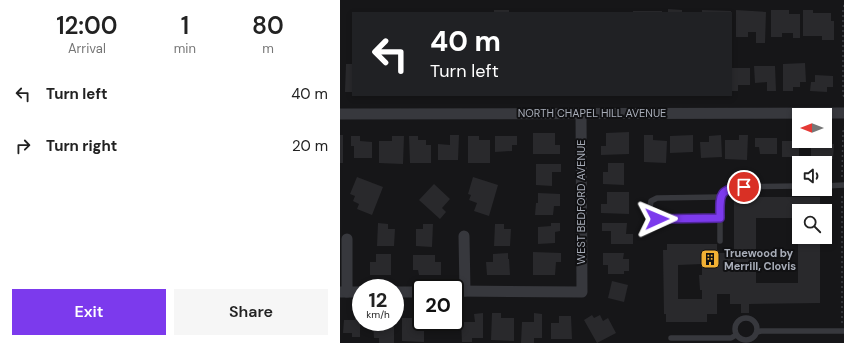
<!DOCTYPE html>
<html lang="en">
<head>
<meta charset="utf-8">
<style>
  body { margin:0; font-family:"DM Sans",sans-serif; background:#f6f6f6; color:#222; height:100vh; display:flex; flex-direction:column; font-size:15px; white-space:nowrap }
  * { box-sizing:border-box; margin:0 }
  p { font-size:13px; color:#767676 }
  .icon { flex:none; width:22px; height:22px; fill:none; stroke:currentColor; stroke-width:2; stroke-linecap:round; stroke-linejoin:round }
  .map { position:relative; flex:1; overflow:hidden }
  .details { display:flex; flex-direction:column; background:#fff; width:340px }
  .details>* { flex:none }
  .guide { position:absolute; left:12px; top:12px; width:380px; height:84px; border-radius:0px; box-shadow:0 2px 6px #0003; background:#202124; color:#fff; overflow:hidden }
  .needle { width:26px; rotate:270deg }
  .tools { position:absolute; left:452px; top:108px; display:grid; gap:8px }
  .tools a { display:grid; place-items:center; width:40px; height:40px; border-radius:0px; background:#fff; box-shadow:0 2px 6px #0003; font-size:20px }
  .speed { position:absolute; left:12px; top:279px; display:flex; gap:8px; font-size:20px; font-weight:700; text-align:center }
  .speed>* { display:grid; place-content:center; width:52px; height:52px; border-radius:50%; background:#fff; box-shadow:0 2px 6px #0003; line-height:1 }
  .speed small { font-size:10px; font-weight:400 }
  .speed .limit { border:2px solid #111; border-radius:6px; background:#fff; color:#111 }
  .pin { position:absolute; display:grid; place-items:center; width:34px; height:34px; color:#fff; margin:-17px; border:2px solid #fff; border-radius:50%; box-shadow:0 1px 4px #0007 }
  .me { position:absolute; width:44px; margin:-22px; rotate:89deg; stroke-linejoin:round; filter:drop-shadow(0 0 3px #0008) }
  .turn { display:flex; align-items:center; gap:14px; height:84px; padding:0 12px; font-size:18px }
  .turn .icon { width:52px; height:52px; stroke-width:2.5 }
  .turn b { display:block; font-size:28px; line-height:34px }
  .eta { display:flex; justify-content:space-evenly; align-items:center; height:68px; text-align:center }
  .eta b { font-size:24px; font-weight:600; line-height:28px }
  .action { display:flex; gap:8px; margin-top:auto; padding:8px 12px }
  .action a { flex:1; height:46px; border-radius:0px; background:#7c3aed; color:#fff; font-size:16px; font-weight:600; line-height:46px; text-align:center }
  .action a+a { background:#f6f6f6; color:#222 }
  ul { padding:0; list-style:none }
  li { display:flex; align-items:center; gap:12px; height:52px; padding:0 12px }
  li div { flex:1 }
  li b { display:block; font-size:15px }
  li em { font-style:normal }
  main { display:flex; flex:1; min-height:0 }
  .map>svg:first-child { display:block }
</style>
</head>
<body>
<main>
<section class="details">
<div class="eta">
<div><b>12:00</b><p>Arrival</p></div>
<div><b>1</b><p>min</p></div>
<div><b>80</b><p>m</p></div>
</div>
<ul>
<li><svg class="icon" aria-label="left" viewBox="0 0 24 24"><path d="M17 20v-9H6M10 6l-5 5 5 5"/></svg><div><b>Turn left</b></div><em>40 m</em></li>
<li><svg class="icon" aria-label="right" viewBox="0 0 24 24"><path d="M7 20v-9h11M14 6l5 5-5 5"/></svg><div><b>Turn right</b></div><em>20 m</em></li>
</ul>
<div class="action"><a>Exit</a><a>Share</a></div>
</section>
<div class="map">
<svg width="504" height="343" viewBox="0 0 504 343">
  <rect width="100%" height="100%" fill="#161618"/>
  <g fill="#29292c" fill-rule="evenodd">
    <path d="M328,9l14,1v3h-14z"/>
    <rect x="154" y="10" width="15" height="3"/>
    <path d="M362,10l29,1v2h-29z"/>
    <path d="M396,10l30,2 -1,31h-9v-11h-8v5h-12z"/>
    <path d="M431,10h18v4h11v24h-7v-5h-11v4h-11z"/>
    <path d="M463,10h10v3h18v8h3v19h-12v-4h-19z"/>
    <rect x="293" y="11" width="29" height="2"/>
    <path d="M465,63l1,19h-6v5h-7v4h-10v-27z"/>
    <path d="M6,64h7v28h-8z"/>
    <path d="M414,66h21l1,25h-9v-9l-12,1z"/>
    <path d="M392,68h18v17h-12v6h-7v-10h1z"/>
    <path d="M475,75l18,1v11h-6v5l-17,-1 1,-9h4z"/>
    <path d="M289,132v22l-28,1v-9h5v-13z"/>
    <path d="M193,133h22v12h5v9h-27z"/>
    <rect x="0" y="135" width="3" height="28"/>
    <path d="M110,135h9l-1,25h-20v-16l12,1z"/>
    <path d="M304,135h9v5l14,1 -1,22 -22,-1z"/>
    <path d="M353,135v17l-23,1v-17z"/>
    <path d="M381,135l1,22 -21,1 -1,-16h9v-6z"/>
    <path d="M399,135h9l-1,25 -22,-1v-19h14z"/>
    <path d="M454,135h5v6h4l-1,4h-3v12h-17v-16h11z"/>
    <path d="M11,136h9v5l12,1v16h-18v-12h-3z"/>
    <path d="M52,136h12l-1,28 -24,-1v-22h13z"/>
    <path d="M69,136h9v4h8v5h5v18h-21z"/>
    <path d="M128,136h11v4h11v23h-22z"/>
    <path d="M155,136h22v9h-5v6l-17,1z"/>
    <path d="M415,138h22v16h-17l-1,-7h-4z"/>
    <path d="M471,141h9v2l14,1 -1,15h-22z"/>
    <path d="M268,163h16v22l-21,-1v-12h5z"/>
    <path d="M196,164h25v8h-9v14l-16,-1z"/>
    <path d="M17,177l26,10 -11,28 -15,-6 2,-5 -6,-3 2,-5 -5,-2z"/>
    <path d="M133,177l25,8 -9,31 -15,-5 3,-8 -8,-3 2,-5 -3,-1z"/>
    <path d="M94,184l16,15 -8,9 4,4 -6,7 -21,-19z"/>
    <path d="M267,192h22v22l-28,-1v-9h6z"/>
    <path d="M198,193l22,1v12h-6l-1,9h-18l1,-12h2z"/>
    <path d="M394,197h86v14h-21v7h-43v65h42v-46h22v66l-71,1v9h-8v-9h-11v-10h-13v20h-10v8h-41v-8h-2l-1,-64h4v-6h50v9h17zM362,264v11h-3l1,15h2v9h-24v-34z"/>
    <path d="M38,223l10,1v5h7l-1,17h-17z"/>
    <path d="M211,223h9v8l-5,1v11l-17,1v-17l13,-1z"/>
    <path d="M262,223h25l-1,11h7v10h-22v-13h-9z"/>
    <path d="M83,224h10l-1,23 -16,-1v-17h7z"/>
    <path d="M155,224h9v5h7l-1,17h-16z"/>
    <path d="M193,252l28,1v9h-5l-1,13h-22z"/>
    <path d="M168,253v6h1l1,16h-23l-1,-13h7v-8z"/>
    <path d="M263,253h21l-1,6h6v12h-5v3h-16v-9h-5z"/>
    <path d="M36,254h15v21h-21v-13h6z"/>
    <path d="M73,255h22v7h6v13h-22l-1,-5h-5z"/>
    <path d="M272,281l16,4 -4,17 -16,-4z"/>
    <path d="M143,313v25h-11v4h-10l-1,-20h14l-1,-8z"/>
    <path d="M152,313h9v5h13v23l-23,-1z"/>
    <path d="M194,313l8,1v24h-8v5h-13l1,-21h12z"/>
    <path d="M15,314h6v8h3v2h-4v13h-8v-4h-9l1,-13h11z"/>
    <path d="M75,314h6v8h3v20l-22,-1v-23h13z"/>
    <path d="M252,315l2,3 6,-3 3,6 5,-3 8,15 -19,10 -13,-23z"/>
    <path d="M219,316h12l1,23h-21v-16h8z"/>
    <path d="M33,322h21v21h-15v-5h-5z"/>
    <path d="M97,322h17v7l-17,1z"/>
  </g>
  <g fill="none" stroke-linecap="round" stroke-linejoin="round">
    <g stroke="#3d3f44" stroke-width="1.5" stroke-dasharray="2 3" stroke-linecap="butt">
      <path d="M504,5l-1,4v85l1,4"/>
      <path d="M502,177l1,-45 1,-5"/>
      <path d="M502,323v-130"/>
    </g>
    <g stroke="#37383d" stroke-width="5.5">
      <path d="M485,186l19,-1"/>
      <path d="M380,218l-63,1c-7,-4 -8,-10 -6,-18l6,-3 63,-1"/>
      <path d="M380,241v-44c5,-6 9,-9 16,-10l63,-1"/>
      <circle cx="406" cy="329" r="11"/>
      <path d="M417,332l4,-1h83"/>
      <path d="M331,338h60l5,-3"/>
    </g>
    <g stroke="#37383d" stroke-width="11">
      <path d="M0,114l504,-1"/>
      <path d="M124,236l1,55"/>
      <path d="M115,291l127,1 -1,-179"/>
      <path d="M0,292h21"/>
      <path d="M7,292v-53"/>
      <path d="M55,292h26"/>
    </g>
  </g>
  <g fill="none" stroke-linecap="round" stroke-linejoin="round">
    <g stroke="#51269a" stroke-width="10">
      <path id="route" d="M317,219l63,-1c0,-21 -3,-30 24,-31"/>
    </g>
    <use href="#route" stroke="#7c3aed" stroke-width="7"/>
  </g>
  <defs>
    <g id="building-square" transform="scale(1)"><rect x="-9" y="-9" width="18" height="18" rx="4" fill="#f2b134" stroke="#111113"/><path d="M-4-6H4V6H1V3H-1V6H-4ZM-2.5-4.3h1.7v1.8h-1.7ZM.8-4.3h1.7v1.8H.8ZM-2.5-1h1.7V.8h-1.7ZM.8-1h1.7V.8H.8Z" fill="#111"/></g>
  </defs>
  <g fill-rule="evenodd">
    <use href="#building-square" x="370" y="259"/>
  </g>
  <g text-anchor="middle" stroke-width="4" stroke-linejoin="round" paint-order="stroke">
    <g font-size="11" fill="#a8adb8" stroke="#111113">
      <text x="252" y="117">NORTH CHAPEL HILL AVENUE</text>
      <text transform="translate(241 202) rotate(-90)" y="4">WEST BEDFORD AVENUE</text>
    </g>
    <g font-size="11" font-weight="bold" fill="#a8adb8" stroke="#111113" text-anchor="start">
      <text x="384" y="257">Truewood by<tspan x="384" dy="13">Merrill, Clovis</tspan></text>
    </g>
  </g>
</svg>
<div class="tools">
<a><svg class="needle" viewBox="-14 -14 28 28"><path d="M0-13l5 13h-10z" fill="#e53935"/><path d="M0 13l5-13h-10z" fill="#767676"/></svg></a>
<a><svg class="icon" aria-label="sound" viewBox="0 0 24 24"><path d="M4 9h4l5-4v14l-5-4H4zM17 9q2 3 0 6"/></svg></a>
<a><svg class="icon" aria-label="search" viewBox="0 0 24 24"><circle cx="10" cy="10" r="6"/><path d="M15 15l6 6"/></svg></a>
</div>
<div class="speed"><div>12<small>km/h</small></div><div class="limit">20</div></div>
<div class="pin" style="left:404px;top:187px;background:#d93025"><svg class="icon" aria-label="arrive" viewBox="0 0 24 24"><path d="M6 21V4h12l-3 4 3 4H6"/></svg></div>
<svg class="me" style="left:317px;top:219px" viewBox="-20 -20 40 40"><path d="M0-17L14 15 0 8-14 15z" fill="#7c3aed" stroke="#fff" stroke-width="4"/></svg>
<div class="guide">
<div class="turn"><svg class="icon" aria-label="left" viewBox="0 0 24 24"><path d="M17 20v-9H6M10 6l-5 5 5 5"/></svg><div><b>40 m</b>Turn left</div></div>
</div>
</div>
</main>
</body>
</html>
